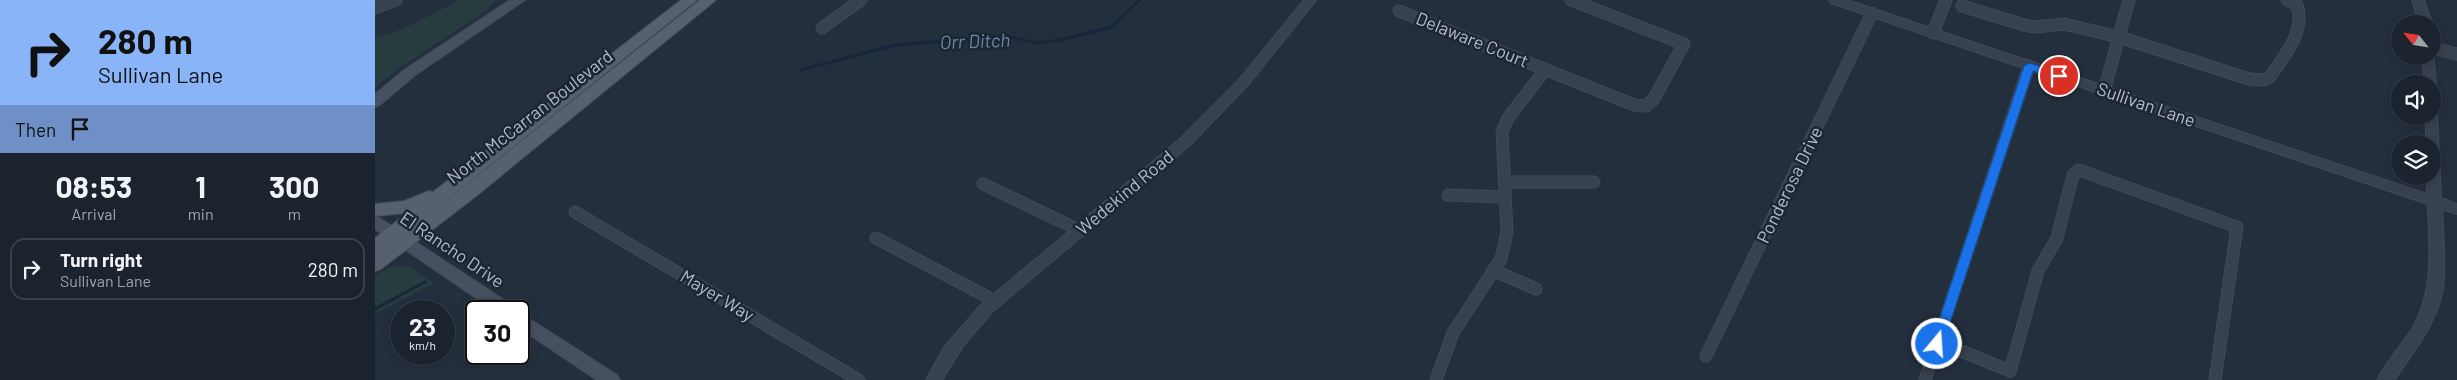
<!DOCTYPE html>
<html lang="en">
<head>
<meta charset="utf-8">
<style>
  body { margin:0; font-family:Barlow,sans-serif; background:#282f3a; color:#f1f3f6; height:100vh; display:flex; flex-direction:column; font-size:19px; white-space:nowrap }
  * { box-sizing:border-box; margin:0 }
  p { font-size:16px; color:#a0a4aa }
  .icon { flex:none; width:28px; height:28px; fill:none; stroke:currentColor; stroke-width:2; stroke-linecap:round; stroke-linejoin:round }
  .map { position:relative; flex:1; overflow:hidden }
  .panel { display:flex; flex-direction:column; background:#1b232e; width:375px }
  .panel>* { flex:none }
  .banner { background:#8ab4f8; color:#111; overflow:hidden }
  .needle { width:32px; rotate:300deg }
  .fabs { position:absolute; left:2016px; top:15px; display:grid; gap:10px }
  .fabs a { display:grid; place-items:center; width:50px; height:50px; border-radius:50%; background:#1b232e; box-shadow:0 2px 8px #0003,0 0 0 1px #39404a; font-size:25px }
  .speed { position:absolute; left:15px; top:300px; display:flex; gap:10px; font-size:25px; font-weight:700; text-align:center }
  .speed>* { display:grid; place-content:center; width:65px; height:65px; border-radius:50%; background:#1b232e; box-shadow:0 2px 8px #0003,0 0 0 1px #39404a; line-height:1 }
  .speed small { font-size:12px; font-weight:400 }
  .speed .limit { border:2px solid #111; border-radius:8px; background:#fff; color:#111 }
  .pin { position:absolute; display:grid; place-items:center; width:42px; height:42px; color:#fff; margin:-21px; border:2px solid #fff; border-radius:50%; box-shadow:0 1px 5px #0007 }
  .me { position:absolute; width:55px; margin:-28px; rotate:18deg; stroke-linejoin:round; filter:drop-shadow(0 0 4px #0008) }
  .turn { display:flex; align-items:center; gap:18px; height:105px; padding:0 15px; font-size:22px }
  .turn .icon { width:65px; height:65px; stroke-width:2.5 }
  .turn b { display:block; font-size:35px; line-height:42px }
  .then { display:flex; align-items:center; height:48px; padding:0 15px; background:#0003; gap:10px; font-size:19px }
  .eta { display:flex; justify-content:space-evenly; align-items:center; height:85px; text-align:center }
  .eta b { font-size:30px; font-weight:700; line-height:35px }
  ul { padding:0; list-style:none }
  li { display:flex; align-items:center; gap:15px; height:62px; margin:0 10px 8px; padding:0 5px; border:2px solid #39404a; border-radius:15px }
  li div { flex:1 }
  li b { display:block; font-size:19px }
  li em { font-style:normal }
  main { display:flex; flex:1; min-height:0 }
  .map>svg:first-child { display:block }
</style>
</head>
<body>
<main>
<section class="panel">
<div class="banner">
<div class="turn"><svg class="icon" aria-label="right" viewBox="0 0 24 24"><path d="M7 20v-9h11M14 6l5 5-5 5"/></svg><div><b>280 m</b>Sullivan Lane</div></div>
<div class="then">Then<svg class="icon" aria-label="arrive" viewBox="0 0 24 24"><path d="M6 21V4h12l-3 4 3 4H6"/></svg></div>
</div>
<div class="eta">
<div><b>08:53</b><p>Arrival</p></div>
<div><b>1</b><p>min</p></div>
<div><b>300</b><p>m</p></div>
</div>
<ul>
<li><svg class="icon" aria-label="right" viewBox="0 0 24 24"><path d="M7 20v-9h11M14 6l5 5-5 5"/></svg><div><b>Turn right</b><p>Sullivan Lane</p></div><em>280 m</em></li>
</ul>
</section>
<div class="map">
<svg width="2082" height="380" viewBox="0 0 2082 380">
  <rect width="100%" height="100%" fill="#242f3e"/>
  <g fill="#263c3f">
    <path d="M85,0h36l-9,10 -86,57 -26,20v-49l28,-9z"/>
    <path d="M25,266h8l27,18 -13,5 -47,25v-38l13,-8z"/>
  </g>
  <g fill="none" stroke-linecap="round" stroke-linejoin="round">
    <g stroke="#17263c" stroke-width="3">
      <path d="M426,70l94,-25 111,-9 30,7 25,-3 50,-13 29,-27"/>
      <path d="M0,309l50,-27"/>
    </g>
    <g stroke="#414a57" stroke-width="13">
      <g id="minor">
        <path d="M1587,6l62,19 11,2 29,-3 55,13 130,42 14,1 7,-3c14,-21 36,-45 27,-72l-10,-5"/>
        <path d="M0,8l21,-8"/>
        <path d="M1024,11l235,94 12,1 7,-6 31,-56 -113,-44"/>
        <path d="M447,28l39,-28"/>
        <path d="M1558,33l13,-33"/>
        <path d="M2058,48l24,6"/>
        <path d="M1729,91l25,-91"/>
        <path d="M1129,182h90"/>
        <path d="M608,184l98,47"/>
        <path d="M1073,195l57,2"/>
        <path d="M200,212l284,168"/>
        <path d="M501,238l119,63"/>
        <path d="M1118,270l43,19"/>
        <path d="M1586,351l49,20 28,-100 19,-33 16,-63 6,-5 158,57 -22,153"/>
        <path d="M1331,356l166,-343"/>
        <path d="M1061,380l17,-47 48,-74 6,-27 -5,-100 6,-14 37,-48"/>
        <path d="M1550,380l104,-314"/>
      </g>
    </g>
    <g stroke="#414a57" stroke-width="2">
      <g id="tertiary">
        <path d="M929,0h12l-69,86 -57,59 -198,167 -29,34 -21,34h-16l19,-34 37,-42 198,-165 59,-59z"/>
        <path d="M1454,0h18l580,194v-18h6v-32h-7v-28h7v-4l4,1 4,85 16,6v10l-15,-5c1,23 3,47 2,69 -2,39 -29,72 -50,102h-17c9,-18 24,-34 35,-51 23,-38 17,-82 16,-125l-597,-201z"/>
        <path d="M2037,0h12l8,24h-12z"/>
        <path d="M2058,53l3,31 -3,4v-4h-9l-1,-28h10z"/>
      </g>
    </g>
    <g stroke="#414a57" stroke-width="2">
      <g id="secondary">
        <path d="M135,0h15l-111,76 -34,29 -5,2v-13l29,-24z"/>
        <path d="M0,215l138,91 2,5h-20l-120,-82z"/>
        <path d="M144,312l98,63 3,5h-23l-78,-52z"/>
      </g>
    </g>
    <g stroke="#414a57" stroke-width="2">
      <path id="primary" d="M306,0h16l-283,226 286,-226h16l-241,197 -94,72 -6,2v-16l3,-2 -3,1v-16l32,-25 -32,3v-12l29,-3 25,-10 4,1z"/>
    </g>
    <use href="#minor" stroke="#38414e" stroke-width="11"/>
    <use href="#tertiary" fill="#38414e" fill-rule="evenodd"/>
    <use href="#secondary" fill="#465061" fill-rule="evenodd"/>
    <use href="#primary" fill="#56606e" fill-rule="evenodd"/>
  </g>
  <path fill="#1a73e8" stroke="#114b97" d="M1654,63l33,10 2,3 -5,3 -26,-8 -90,273 -6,5 -6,-5 93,-278z"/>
  <g text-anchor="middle" stroke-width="5" stroke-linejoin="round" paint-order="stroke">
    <g font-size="18" fill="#b4bcc9" stroke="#1d2633">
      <text transform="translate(1097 40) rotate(22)" y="6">Delaware Court</text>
      <text transform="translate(1771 105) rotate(19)" y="6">Sullivan Lane</text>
      <text transform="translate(155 117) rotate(-38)" y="6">North McCarran Boulevard</text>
      <text transform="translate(1415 185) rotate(-64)" y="6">Ponderosa Drive</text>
      <text transform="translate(750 193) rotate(-40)" y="6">Wedekind Road</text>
      <text transform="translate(77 250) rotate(34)" y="6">El Rancho Drive</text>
      <text transform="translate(342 296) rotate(31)" y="6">Mayer Way</text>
    </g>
    <g font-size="19" font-style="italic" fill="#6d86a8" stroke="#1d2633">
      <text transform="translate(600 41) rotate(-2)" y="7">Orr Ditch</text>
    </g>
  </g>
</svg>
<div class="fabs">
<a><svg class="needle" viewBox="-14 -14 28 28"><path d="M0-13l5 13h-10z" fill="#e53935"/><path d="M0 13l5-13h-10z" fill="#a0a4aa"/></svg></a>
<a><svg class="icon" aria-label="sound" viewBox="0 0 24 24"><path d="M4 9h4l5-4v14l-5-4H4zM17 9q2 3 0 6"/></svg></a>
<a><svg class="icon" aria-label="layers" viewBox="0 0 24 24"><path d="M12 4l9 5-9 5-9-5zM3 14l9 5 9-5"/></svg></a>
</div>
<div class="speed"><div>23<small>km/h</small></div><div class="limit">30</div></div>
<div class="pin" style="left:1684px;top:76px;background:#d93025"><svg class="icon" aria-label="arrive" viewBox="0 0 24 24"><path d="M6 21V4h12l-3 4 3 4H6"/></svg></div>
<svg class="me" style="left:1562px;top:344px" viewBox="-20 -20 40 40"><circle r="17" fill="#1a73e8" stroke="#fff" stroke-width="3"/><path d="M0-11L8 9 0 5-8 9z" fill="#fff"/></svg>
</div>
</main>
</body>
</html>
